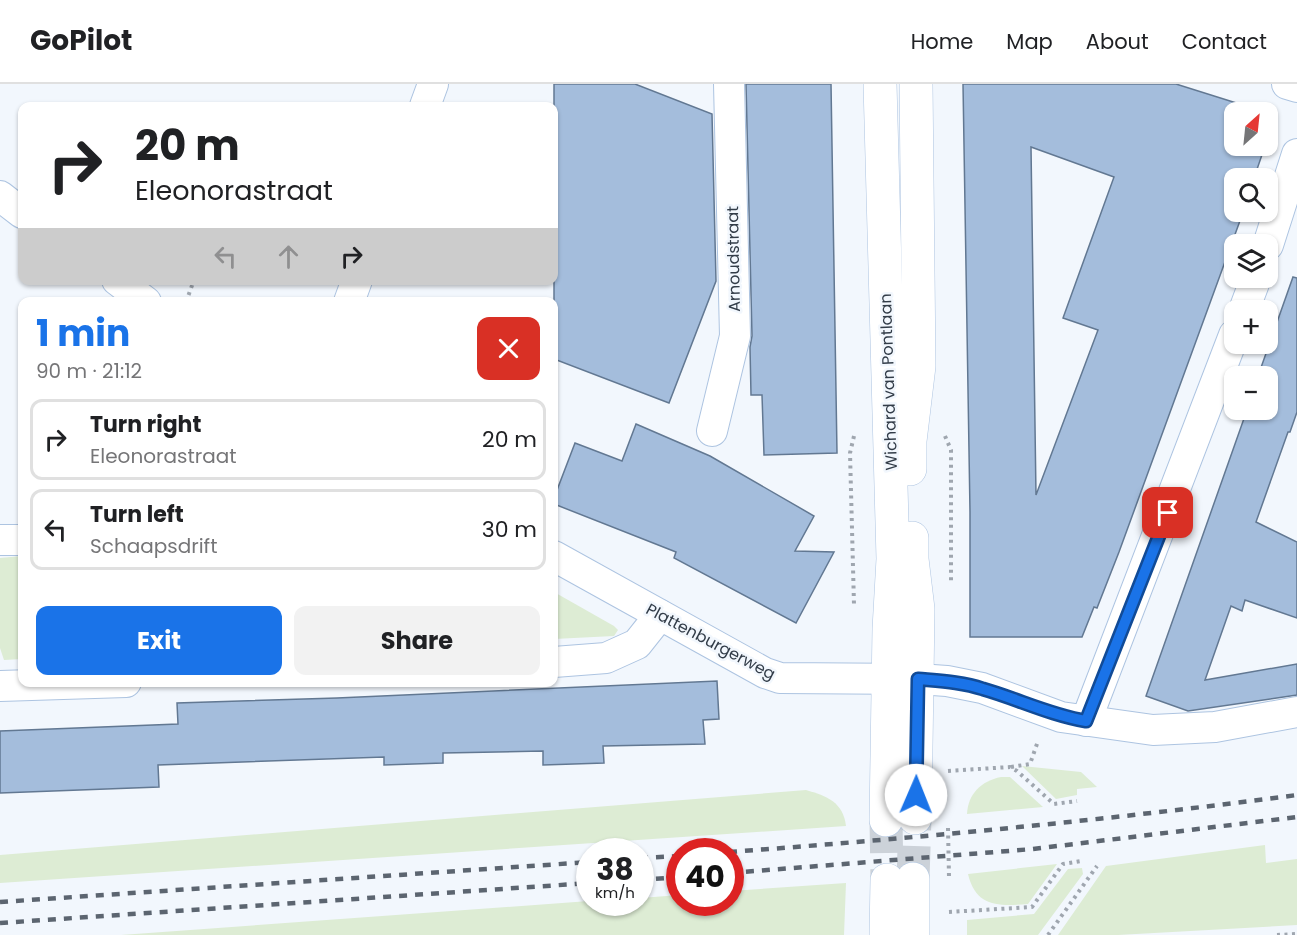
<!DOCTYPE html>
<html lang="en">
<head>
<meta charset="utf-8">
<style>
  body { margin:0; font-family:Poppins,sans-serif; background:#f2f2f2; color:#202124; height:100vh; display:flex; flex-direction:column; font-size:22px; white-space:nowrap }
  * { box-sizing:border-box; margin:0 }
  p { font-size:20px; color:#757577 }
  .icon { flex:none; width:33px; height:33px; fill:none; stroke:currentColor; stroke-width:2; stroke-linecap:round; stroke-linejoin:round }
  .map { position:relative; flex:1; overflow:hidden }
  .sheet { position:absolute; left:18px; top:213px; width:540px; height:390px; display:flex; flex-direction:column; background:#fff; border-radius:12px; box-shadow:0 2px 4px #0004 }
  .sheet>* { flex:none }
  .top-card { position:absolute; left:18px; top:18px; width:540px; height:183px; border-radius:12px; box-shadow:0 2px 4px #0004; background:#fff; color:#202124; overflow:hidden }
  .needle { width:39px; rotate:27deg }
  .tools { position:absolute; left:1224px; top:18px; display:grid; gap:12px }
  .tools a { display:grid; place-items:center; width:54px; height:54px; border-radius:12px; background:#fff; box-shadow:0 2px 4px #0004; font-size:30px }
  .speed { position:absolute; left:576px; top:754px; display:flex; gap:12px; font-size:30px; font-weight:700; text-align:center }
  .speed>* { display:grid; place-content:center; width:78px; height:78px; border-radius:50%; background:#fff; box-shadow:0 2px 4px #0004; line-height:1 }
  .speed small { font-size:15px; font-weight:400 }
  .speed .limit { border:9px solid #d22; background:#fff; color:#111 }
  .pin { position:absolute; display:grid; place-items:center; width:51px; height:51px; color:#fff; margin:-26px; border-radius:12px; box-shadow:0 3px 9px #0006 }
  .me { position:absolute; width:66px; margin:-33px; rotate:1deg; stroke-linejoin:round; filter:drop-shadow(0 0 4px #0008) }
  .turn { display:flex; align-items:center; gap:21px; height:126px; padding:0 18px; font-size:27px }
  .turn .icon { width:78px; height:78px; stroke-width:2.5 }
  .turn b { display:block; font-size:42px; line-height:51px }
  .lanes { display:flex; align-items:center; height:57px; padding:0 18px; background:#0003; justify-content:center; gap:30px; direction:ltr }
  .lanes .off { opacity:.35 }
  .round { display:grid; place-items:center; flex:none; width:63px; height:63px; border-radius:12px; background:#f2f2f2 }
  .overview { display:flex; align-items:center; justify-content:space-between; height:102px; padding:0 18px }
  h1 { font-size:36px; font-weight:700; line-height:45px; color:#1a73e8 }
  .button { display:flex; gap:12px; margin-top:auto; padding:12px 18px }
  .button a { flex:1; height:69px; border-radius:12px; background:#1a73e8; color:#fff; font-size:24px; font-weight:700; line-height:69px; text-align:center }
  .button a+a { background:#f2f2f2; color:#202124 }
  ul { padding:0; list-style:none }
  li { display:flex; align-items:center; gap:18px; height:81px; margin:0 12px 9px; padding:0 6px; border:3px solid #e0e0e0; border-radius:12px }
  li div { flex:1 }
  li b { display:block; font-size:22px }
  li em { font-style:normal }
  header { display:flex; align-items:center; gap:36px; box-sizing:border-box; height:84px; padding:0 30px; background:#fff; border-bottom:2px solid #e0e0e0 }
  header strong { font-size:28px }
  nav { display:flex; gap:33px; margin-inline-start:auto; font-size:21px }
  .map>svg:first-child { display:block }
</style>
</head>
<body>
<header>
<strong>GoPilot</strong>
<nav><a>Home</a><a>Map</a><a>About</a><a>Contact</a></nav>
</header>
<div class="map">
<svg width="1297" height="851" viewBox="0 0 1297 851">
  <rect width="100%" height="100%" fill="#f2f7fd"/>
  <g fill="#ddecd4">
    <path d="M22,472v103l-18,1 -4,-12v-90z"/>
    <path d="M554,508l60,34 4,4 -4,6 -60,3z"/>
    <path d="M1022,682l59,6 16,15 -20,2v6l-21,4z"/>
    <path d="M1001,693h9l33,30 -76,7c1,-20 14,-33 34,-37z"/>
    <path d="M806,706c21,6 37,12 40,36l-846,57v-28z"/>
    <path d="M1265,761l1,18 31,-4v66l-179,10h-60l48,-69z"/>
    <path d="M1057,780l-29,40c-28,2 -52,4 -60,-30z"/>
    <path d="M1082,784l1,6 -45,61h-71v-15l67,-6 34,-45z"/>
    <path d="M846,799l-2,52h-723l468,-34 1,2h50l1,-5 38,-3 1,8h50l1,-12z"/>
  </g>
  <g fill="#a4bddc" stroke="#627892" stroke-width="1.5" fill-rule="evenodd">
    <path d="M554,0h81l77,30 4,167 -47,122 -115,-44z"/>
    <path d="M746,0h85l6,369 -73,2 -2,-60h-11l-1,-48 2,-11z"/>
    <path d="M963,0h213l89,28h-31v34h31l-11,32h-20v34h9l-2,6 -122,334 -22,56 -3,-1 -12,30h-112v-125zM1031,63l83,30 -51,141 35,12 -62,165z"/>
    <path d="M1293,193l4,1v134l-7,20h-2l-32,90 41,20v76l-52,-18 -3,11 -11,-5 -26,74 92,-16v31l-109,16 -42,-15 101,-286h21v-34h-10z"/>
    <path d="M636,340l74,32 104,60 -19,35 39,1 -38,71 -122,-65 2,-6 -122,-48v-6l21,-55 47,18z"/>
    <path d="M717,597l2,38 -16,1 2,24 -102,2 1,17 -61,2v-14l-100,2v10l-59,2v-8l-226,8 1,22 -159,6v-62l178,-7 -1,-21 160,-5z"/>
  </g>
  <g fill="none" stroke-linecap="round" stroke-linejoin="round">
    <g stroke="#ccd2d9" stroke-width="33" stroke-dasharray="33 16" stroke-linecap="butt">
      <path d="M886,736l1,60"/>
      <path d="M913,795l2,-61"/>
    </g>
    <g stroke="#adc4e1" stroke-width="32">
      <g id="minor">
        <path d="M1287,0l10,3"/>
        <path d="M425,22l8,-22"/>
        <path d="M0,112l22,17"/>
        <path d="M1268,161l29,-91"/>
        <path d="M117,196l29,22"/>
        <path d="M349,218l8,-22"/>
        <path d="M1244,226l12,-32"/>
        <path d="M712,347l23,-95 -6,-252"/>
        <path d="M0,456h22"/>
        <path d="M554,472l211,117 15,5 138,1 29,2 35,7 79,29 92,13 62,-3 82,-15"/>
        <path d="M554,578l52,-4 31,-14 23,-29"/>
        <path d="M0,602l126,-4"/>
        <path d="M1086,637l148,-386"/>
      </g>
    </g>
    <g stroke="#adc4e1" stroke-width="34">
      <g id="tertiary">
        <path d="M880,0l13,475 -4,70 -3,191"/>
        <path d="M910,385v-28l9,-75 -3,-282"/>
        <path d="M912,454v21l6,50 -3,209"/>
        <path d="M886,851l1,-55"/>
        <path d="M913,851v-56"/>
      </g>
    </g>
    <g stroke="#9fa6af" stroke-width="4" stroke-dasharray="3 4.5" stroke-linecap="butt">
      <path d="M186,218l8,-22"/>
      <path d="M854,352l-4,17 4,152"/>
      <path d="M945,352l6,14v131"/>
      <path d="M1011,683l19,-3 8,-23"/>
      <path d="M948,687l62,-4 7,4 37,33 23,-3"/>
      <path d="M948,744l1,49"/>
      <path d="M949,828l83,-5 31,-43 18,-3"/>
      <path d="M1048,851l49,-69"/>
      <path d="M1277,851l20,-1"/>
    </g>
    <use href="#minor" stroke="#fff" stroke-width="30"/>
    <use href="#tertiary" stroke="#fff" stroke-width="33"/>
    <g stroke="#5c6570" stroke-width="4.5" stroke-dasharray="8 8" stroke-linecap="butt">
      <path d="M729,768c190,-14 379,-32 568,-57"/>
      <path d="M640,774l40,-2"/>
      <path d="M730,789l303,-24 264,-32"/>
      <path d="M640,796l40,-3"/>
      <path d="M0,818l590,-40"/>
      <path d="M0,839l590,-40"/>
    </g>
  </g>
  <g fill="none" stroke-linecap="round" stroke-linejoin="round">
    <g stroke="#114b97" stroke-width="15">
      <path id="route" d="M916,711l2,-116c22,2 44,3 65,10 35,10 67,26 103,32l82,-208"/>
    </g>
    <use href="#route" stroke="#1a73e8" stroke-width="10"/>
  </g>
  <g text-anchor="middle" stroke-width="5" stroke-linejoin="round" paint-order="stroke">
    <g font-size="16" fill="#323c48" stroke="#f2f7fd">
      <text transform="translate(733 175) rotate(-91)" y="6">Arnoudstraat</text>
      <text transform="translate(888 298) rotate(-92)" y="6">Wichard van Pontlaan</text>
      <text transform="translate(711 557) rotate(28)" y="6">Plattenburgerweg</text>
    </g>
  </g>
</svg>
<div class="tools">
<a><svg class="needle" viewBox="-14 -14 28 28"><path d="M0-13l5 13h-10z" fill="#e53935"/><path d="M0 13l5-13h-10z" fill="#757577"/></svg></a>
<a><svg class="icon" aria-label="search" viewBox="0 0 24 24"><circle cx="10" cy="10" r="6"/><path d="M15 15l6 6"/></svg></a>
<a><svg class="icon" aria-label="layers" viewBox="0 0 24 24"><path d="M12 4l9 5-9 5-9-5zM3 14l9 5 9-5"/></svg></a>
<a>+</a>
<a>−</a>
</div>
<div class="speed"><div>38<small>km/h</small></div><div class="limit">40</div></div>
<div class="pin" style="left:1168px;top:429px;background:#d93025"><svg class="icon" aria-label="arrive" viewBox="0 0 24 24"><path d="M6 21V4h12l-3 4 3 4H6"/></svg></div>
<svg class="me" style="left:916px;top:711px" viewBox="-20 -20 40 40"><circle r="19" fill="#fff"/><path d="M0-13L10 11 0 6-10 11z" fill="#1a73e8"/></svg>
<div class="top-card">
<div class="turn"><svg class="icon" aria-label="right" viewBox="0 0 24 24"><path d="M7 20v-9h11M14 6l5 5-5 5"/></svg><div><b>20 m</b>Eleonorastraat</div></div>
<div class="lanes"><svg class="icon off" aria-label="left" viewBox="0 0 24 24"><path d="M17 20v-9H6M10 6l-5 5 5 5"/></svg><svg class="icon off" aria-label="ahead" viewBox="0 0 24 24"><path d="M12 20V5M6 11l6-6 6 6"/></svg><svg class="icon" aria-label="right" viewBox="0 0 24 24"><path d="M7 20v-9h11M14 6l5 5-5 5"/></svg></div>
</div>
<section class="sheet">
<div class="overview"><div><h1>1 min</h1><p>90 m · 21:12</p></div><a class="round" style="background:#d93025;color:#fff"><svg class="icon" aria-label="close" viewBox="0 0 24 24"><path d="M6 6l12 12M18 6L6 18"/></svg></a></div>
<ul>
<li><svg class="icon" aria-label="right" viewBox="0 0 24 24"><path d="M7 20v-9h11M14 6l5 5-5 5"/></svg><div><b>Turn right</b><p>Eleonorastraat</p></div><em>20 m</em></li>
<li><svg class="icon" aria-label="left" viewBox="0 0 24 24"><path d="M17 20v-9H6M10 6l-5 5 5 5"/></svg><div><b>Turn left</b><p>Schaapsdrift</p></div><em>30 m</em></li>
</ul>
<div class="button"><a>Exit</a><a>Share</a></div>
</section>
</div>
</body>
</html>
